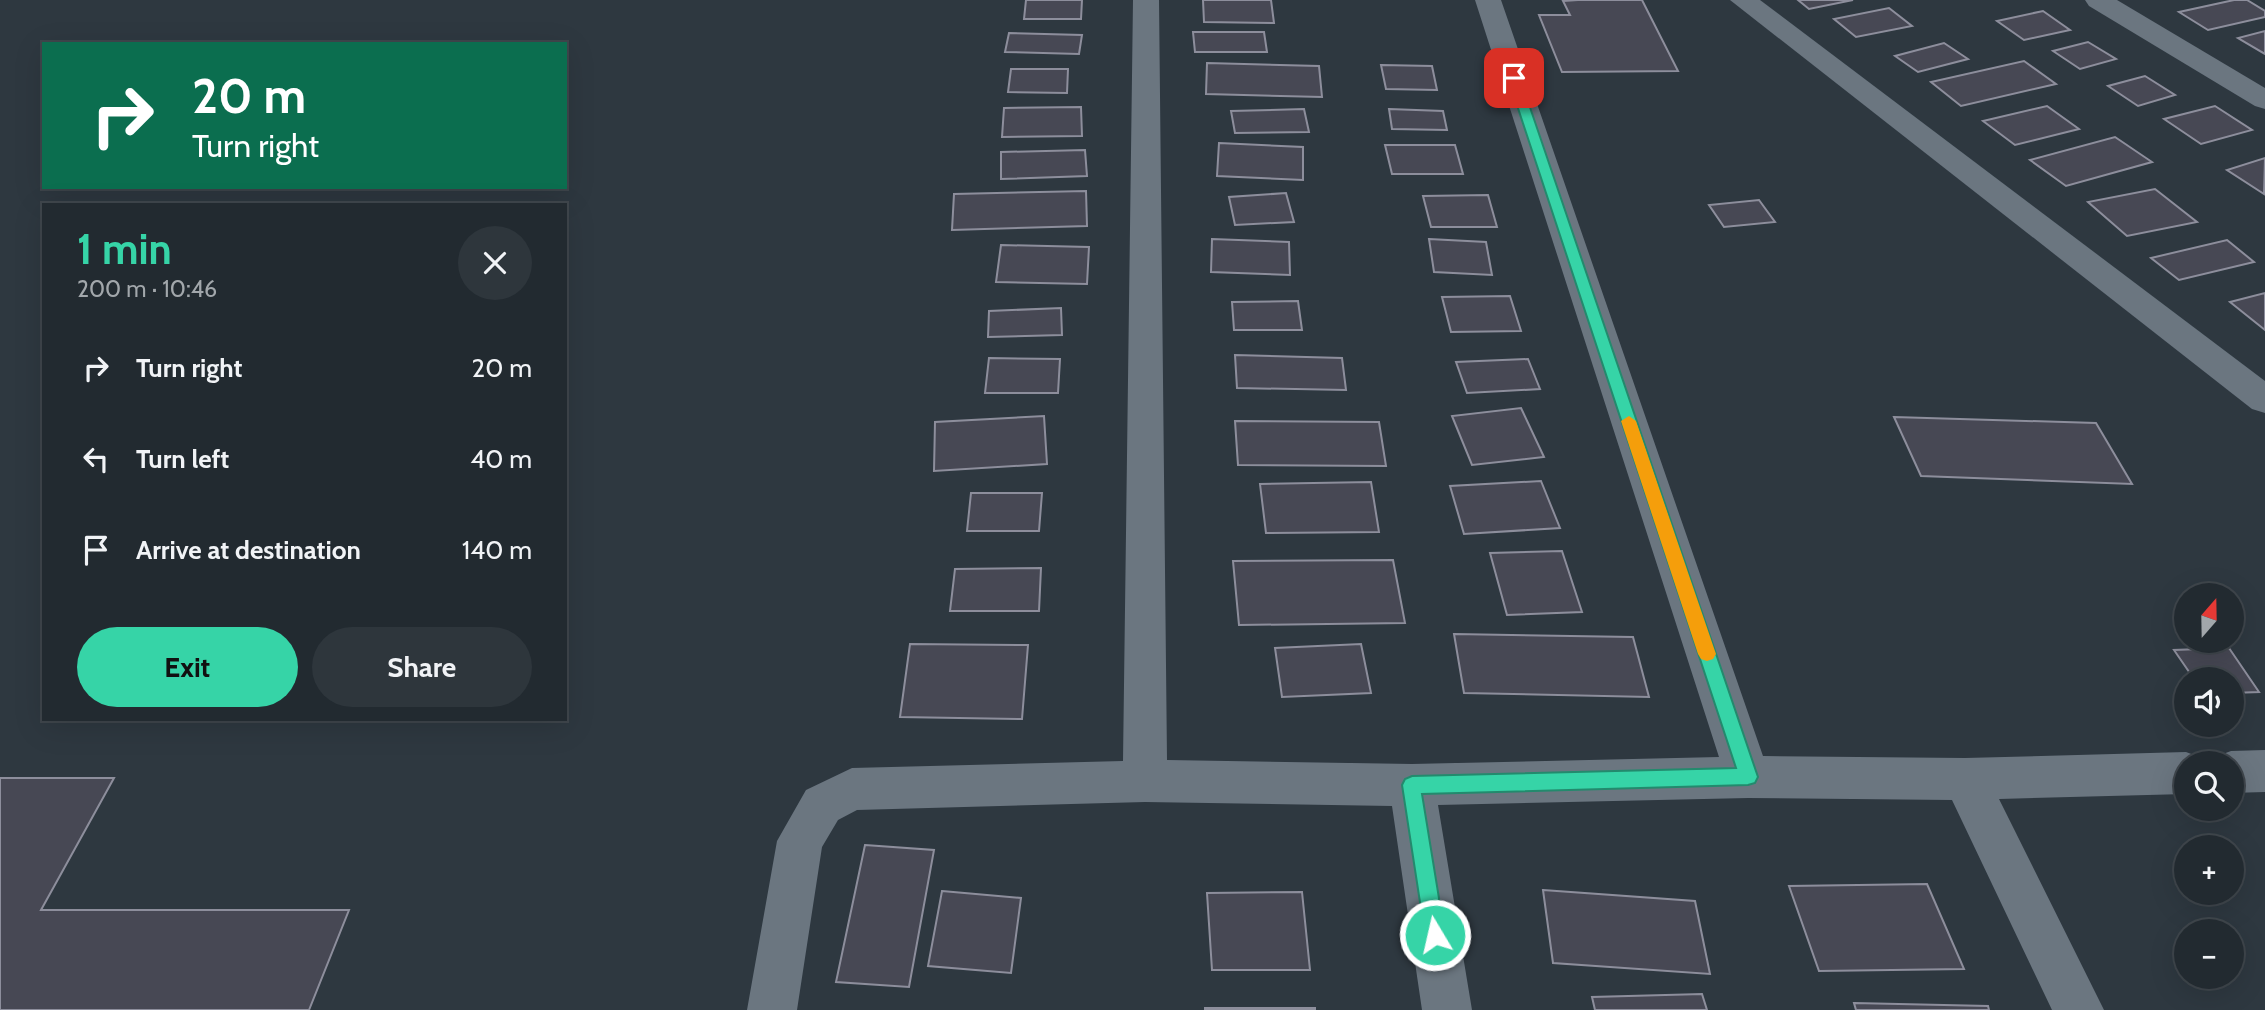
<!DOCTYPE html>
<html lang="en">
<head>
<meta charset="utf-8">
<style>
  body { margin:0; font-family:Cabin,sans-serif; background:#2e363c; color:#f1f3f6; height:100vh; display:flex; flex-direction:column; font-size:26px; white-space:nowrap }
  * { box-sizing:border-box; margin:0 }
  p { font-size:23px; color:#a2a7ab }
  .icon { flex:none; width:38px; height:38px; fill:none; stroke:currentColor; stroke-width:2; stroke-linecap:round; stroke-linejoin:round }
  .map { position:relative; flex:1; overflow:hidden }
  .sheet { position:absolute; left:42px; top:203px; width:525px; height:518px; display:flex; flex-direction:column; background:#222a30; border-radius:0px; box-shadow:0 7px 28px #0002,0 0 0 2px #3f464c }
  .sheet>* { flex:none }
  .top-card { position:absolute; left:42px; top:42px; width:525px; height:147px; border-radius:0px; box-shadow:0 7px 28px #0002,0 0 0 2px #3f464c; background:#0b6e4f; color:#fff; overflow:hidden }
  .needle { width:46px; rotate:20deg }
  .fabs { position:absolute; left:2174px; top:583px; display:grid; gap:14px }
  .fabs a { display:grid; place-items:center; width:70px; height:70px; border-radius:50%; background:#222a30; box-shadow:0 7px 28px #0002,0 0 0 2px #3f464c; font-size:35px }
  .pin { position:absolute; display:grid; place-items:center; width:60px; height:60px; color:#fff; margin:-30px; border-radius:14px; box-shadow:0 4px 10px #0006 }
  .me { position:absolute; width:77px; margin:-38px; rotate:351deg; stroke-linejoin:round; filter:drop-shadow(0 0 5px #0008) }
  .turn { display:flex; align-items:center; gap:24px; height:147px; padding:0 35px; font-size:32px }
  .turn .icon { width:91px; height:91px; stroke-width:2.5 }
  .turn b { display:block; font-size:49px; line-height:60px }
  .round { display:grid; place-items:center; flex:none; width:74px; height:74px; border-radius:37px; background:#2e363c }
  .overview { display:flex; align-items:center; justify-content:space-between; height:119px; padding:0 35px }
  h1 { font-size:42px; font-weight:700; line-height:52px; color:#36d4a7 }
  .action { display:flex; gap:14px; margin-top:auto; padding:14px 35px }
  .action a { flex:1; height:80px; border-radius:42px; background:#36d4a7; color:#111; font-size:28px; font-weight:700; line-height:80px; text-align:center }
  .action a+a { background:#2e363c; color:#f1f3f6 }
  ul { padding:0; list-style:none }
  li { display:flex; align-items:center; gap:21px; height:91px; padding:0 35px }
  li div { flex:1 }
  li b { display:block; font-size:26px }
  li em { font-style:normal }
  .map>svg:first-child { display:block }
</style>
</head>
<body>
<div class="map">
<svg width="2265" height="1010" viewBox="0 0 2265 1010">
  <rect width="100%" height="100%" fill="#2e3840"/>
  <g fill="#474854" stroke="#8d8e9c" stroke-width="2">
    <path d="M1026,0h56l-1,19h-57z"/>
    <path d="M1203,0h68l3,23 -70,-1z"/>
    <path d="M1578,0h64l36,71 -116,1 -23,-57h31l-7,-14z"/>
    <path d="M1798,0h55l-44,9z"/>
    <path d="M2234,0h13l18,11v6l-57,13 -29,-18z"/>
    <path d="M1889,8l23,18 -56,11 -22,-18z"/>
    <path d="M2043,11l27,19 -46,10 -27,-19z"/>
    <path d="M2265,31v23l-27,-16z"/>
    <path d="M1193,32h71l3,20h-72z"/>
    <path d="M1009,33l73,2 -3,19 -74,-2z"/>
    <path d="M2088,42l28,17 -36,10 -27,-18z"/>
    <path d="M1944,43l24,16 -50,13 -23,-16z"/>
    <path d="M2024,61l32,23 -95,22 -30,-24z"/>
    <path d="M1207,63l112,3 3,31 -116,-3z"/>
    <path d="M1381,65l51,1 5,24 -51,-1z"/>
    <path d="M1011,69h57l-1,24 -59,-1z"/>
    <path d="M2145,76l30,19 -37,11 -30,-20z"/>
    <path d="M2047,106l32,23 -64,16 -32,-24z"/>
    <path d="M2215,106l37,24 -51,14 -37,-25z"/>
    <path d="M1081,107l1,29 -80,1 2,-29z"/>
    <path d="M1304,109l5,23 -74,1 -4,-22z"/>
    <path d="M1389,109l54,2 4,19 -55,-1z"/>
    <path d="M2115,137l37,25 -86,24 -36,-26z"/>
    <path d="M1219,143l84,4v33l-86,-4z"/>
    <path d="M1385,145h70l8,29h-71z"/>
    <path d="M1085,150l2,26 -86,3v-27z"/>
    <path d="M2265,158l-1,36 -37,-24z"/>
    <path d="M2155,189l42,33 -70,14 -39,-34z"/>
    <path d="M1086,191l1,35 -135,4 2,-36z"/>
    <path d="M1286,193l8,29 -59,3 -6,-28z"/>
    <path d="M1488,195l9,32h-66l-8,-31z"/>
    <path d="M1759,200l16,22 -51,5 -15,-22z"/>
    <path d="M1212,239l77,3 1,33 -79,-3z"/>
    <path d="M1429,239l57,3 6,33 -58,-3z"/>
    <path d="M2227,240l27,22 -75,18 -28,-22z"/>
    <path d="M1001,245l88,2 -2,37 -91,-2z"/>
    <path d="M2265,293v37l-35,-28z"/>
    <path d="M1510,296l11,35 -70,1 -9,-35z"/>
    <path d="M1298,301l4,29h-68l-2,-28z"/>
    <path d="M1061,308l1,27 -74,2 1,-26z"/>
    <path d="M1235,355l107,3 4,32 -109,-2z"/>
    <path d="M989,358l71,1 -2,34h-73z"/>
    <path d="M1528,359l12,30 -73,4 -11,-31z"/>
    <path d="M1521,408l23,49 -72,8 -20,-49z"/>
    <path d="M1044,416l3,48 -113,7 1,-49z"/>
    <path d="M1894,417l202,6 36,61 -211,-8z"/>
    <path d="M1235,421l144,1 7,44 -148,-1z"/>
    <path d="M1541,481l19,47 -96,6 -14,-48z"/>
    <path d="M1371,482l8,50 -113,1 -6,-49z"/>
    <path d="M971,493h71l-3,38h-72z"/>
    <path d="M1562,551l20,61 -75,3 -17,-62z"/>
    <path d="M1393,560l12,63 -166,2 -6,-64z"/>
    <path d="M1041,568l-2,43h-89l5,-42z"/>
    <path d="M1454,634l179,3 16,60 -185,-4z"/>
    <path d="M910,644l118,1 -6,74 -122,-2z"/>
    <path d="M1361,644l10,49 -89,4 -7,-49z"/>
    <path d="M2229,648l30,44 -28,1v-14h-37l-20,-29z"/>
    <path d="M0,778h114l-73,132h308l-40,100h-309z"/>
    <path d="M865,845l69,5 -25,137 -73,-5z"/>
    <path d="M1927,884l37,85 -145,2 -30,-85z"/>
    <path d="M1543,890l152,11 15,73 -157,-11z"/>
    <path d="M942,891l79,7 -10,75 -83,-7z"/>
    <path d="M1302,892l8,78h-98l-5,-77z"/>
    <path d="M1702,994l5,16h-112l-3,-13z"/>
    <path d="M1854,1003l134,3 1,4h-133z"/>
    <rect x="1205" y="1008" width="110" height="2"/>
  </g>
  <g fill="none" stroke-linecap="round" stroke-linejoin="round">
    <g fill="#6b7680" fill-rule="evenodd">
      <path d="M1133,0h26l8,760 245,4 307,-7 -244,-757h26l262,756 202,2 221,-6 16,6 2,5h-18v31l-187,5 105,211h-52l-100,-210 -204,-2 -310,7 34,205h-50l-30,-204 -247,-4 -288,8 -19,10 -16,27 -25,163h-50l30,-169 29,-51 46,-22 271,-7z"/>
      <path d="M1730,0h30l505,381v32l-13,-4z"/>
      <path d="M2085,0h32l148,88v21l-10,-3 -166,-100z"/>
      <path d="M2265,750v42l-34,1v-30h-18l2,-6 16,-6z"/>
    </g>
  </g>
  <path fill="#36d4a7" stroke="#238a6d" stroke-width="2" d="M1510,75l10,3 238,699 -3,6 -7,2 -326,9 23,141 -2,7 -8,3 -7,-3 -3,-7 -23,-150 3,-6 7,-3 324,-8 -228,-690z"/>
  <path fill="#f59e0b" d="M1629,416l7,5 80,233 -3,5 -6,2 -6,-2 -3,-5 -77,-233z"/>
</svg>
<div class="fabs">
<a><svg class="needle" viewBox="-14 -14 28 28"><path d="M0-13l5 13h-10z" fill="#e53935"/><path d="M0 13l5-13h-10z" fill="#a2a7ab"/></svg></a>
<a><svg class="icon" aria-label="sound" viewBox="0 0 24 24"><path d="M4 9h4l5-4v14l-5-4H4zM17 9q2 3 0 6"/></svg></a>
<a><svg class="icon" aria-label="search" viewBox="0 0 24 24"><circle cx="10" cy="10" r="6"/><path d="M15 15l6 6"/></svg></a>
<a>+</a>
<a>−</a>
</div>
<div class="pin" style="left:1514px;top:78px;background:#d93025"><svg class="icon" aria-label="arrive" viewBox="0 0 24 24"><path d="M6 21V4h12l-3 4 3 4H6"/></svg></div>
<svg class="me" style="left:1435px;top:935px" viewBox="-20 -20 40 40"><circle r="17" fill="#36d4a7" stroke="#fff" stroke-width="3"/><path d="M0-11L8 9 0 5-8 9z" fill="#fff"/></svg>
<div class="top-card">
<div class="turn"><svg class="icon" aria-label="right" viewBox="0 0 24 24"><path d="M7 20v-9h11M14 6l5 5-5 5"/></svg><div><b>20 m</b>Turn right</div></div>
</div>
<section class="sheet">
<div class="overview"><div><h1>1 min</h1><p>200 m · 10:46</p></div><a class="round"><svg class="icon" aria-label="close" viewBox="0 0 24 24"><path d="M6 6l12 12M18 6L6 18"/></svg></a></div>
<ul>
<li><svg class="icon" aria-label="right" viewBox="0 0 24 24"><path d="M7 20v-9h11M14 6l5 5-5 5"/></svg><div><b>Turn right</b></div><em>20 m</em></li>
<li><svg class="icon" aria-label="left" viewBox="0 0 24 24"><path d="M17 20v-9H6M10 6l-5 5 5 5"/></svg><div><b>Turn left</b></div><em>40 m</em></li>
<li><svg class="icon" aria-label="arrive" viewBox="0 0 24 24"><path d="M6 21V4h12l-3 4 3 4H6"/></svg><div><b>Arrive at destination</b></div><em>140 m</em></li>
</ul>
<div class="action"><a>Exit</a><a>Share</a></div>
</section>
</div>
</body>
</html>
